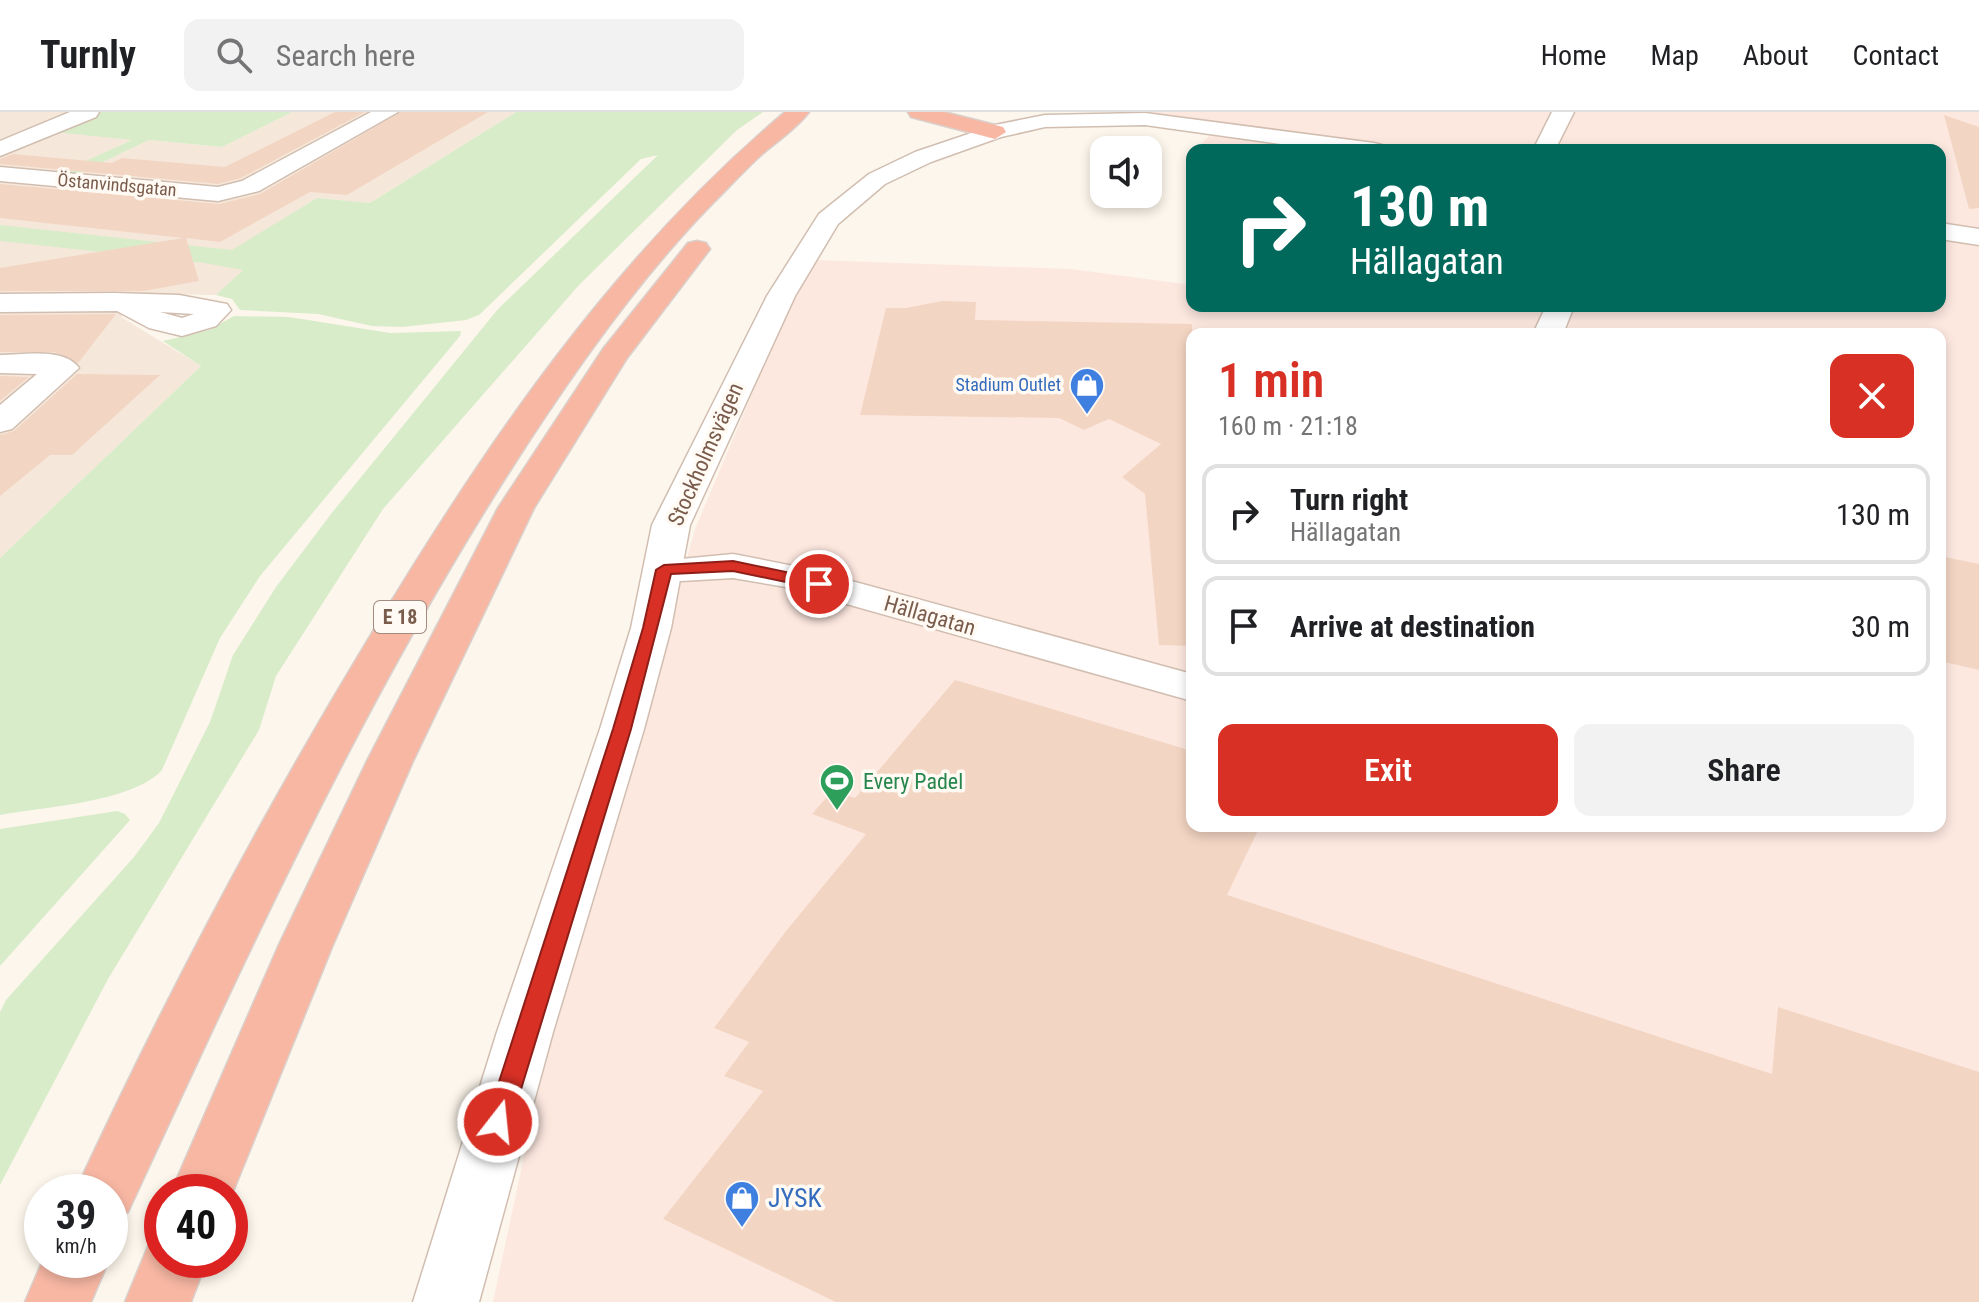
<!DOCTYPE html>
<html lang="en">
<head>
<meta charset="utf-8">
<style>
  body { margin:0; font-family:"Roboto Condensed",sans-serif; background:#f2f2f2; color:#202124; height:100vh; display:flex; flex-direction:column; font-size:30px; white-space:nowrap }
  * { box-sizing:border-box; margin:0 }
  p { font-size:26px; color:#757577 }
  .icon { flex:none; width:44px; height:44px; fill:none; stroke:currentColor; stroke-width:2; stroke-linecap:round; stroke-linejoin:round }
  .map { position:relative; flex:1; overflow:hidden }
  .side { position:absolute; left:1186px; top:216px; width:760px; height:504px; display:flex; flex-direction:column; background:#fff; border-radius:16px; box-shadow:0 4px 12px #0003 }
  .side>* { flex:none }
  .hud { position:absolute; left:1186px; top:32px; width:760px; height:168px; border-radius:16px; box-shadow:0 4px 12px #0003; background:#00695c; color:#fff; overflow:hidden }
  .controls { position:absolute; left:1090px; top:24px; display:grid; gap:16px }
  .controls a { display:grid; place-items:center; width:72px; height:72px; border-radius:16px; background:#fff; box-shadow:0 4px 12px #0003; font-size:40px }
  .speed { position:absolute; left:24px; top:1062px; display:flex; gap:16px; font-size:40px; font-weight:700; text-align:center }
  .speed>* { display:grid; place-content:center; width:104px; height:104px; border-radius:50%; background:#fff; box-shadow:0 4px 12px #0003; line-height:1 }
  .speed small { font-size:20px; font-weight:400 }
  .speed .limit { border:12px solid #d22; background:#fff; color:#111 }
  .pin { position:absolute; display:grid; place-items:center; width:68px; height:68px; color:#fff; margin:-34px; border:4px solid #fff; border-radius:50%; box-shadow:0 2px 8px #0007 }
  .me { position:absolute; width:88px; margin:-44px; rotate:16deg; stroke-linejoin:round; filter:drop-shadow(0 0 6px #0008) }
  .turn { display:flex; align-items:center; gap:28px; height:168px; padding:0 32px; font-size:36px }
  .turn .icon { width:104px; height:104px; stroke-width:2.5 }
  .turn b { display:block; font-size:56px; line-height:68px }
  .round { display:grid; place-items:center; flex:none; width:84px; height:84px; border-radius:16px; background:#f2f2f2 }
  .headline { display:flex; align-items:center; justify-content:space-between; height:136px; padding:0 32px }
  h1 { font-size:48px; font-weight:600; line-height:60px; color:#d93025 }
  .primary-button { display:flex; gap:16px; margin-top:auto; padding:16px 32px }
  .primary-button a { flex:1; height:92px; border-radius:16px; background:#d93025; color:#fff; font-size:32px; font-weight:600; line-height:92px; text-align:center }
  .primary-button a+a { background:#f2f2f2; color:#202124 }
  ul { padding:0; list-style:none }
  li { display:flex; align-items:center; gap:24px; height:100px; margin:0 16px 12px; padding:0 16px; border:4px solid #e0e0e0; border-radius:16px }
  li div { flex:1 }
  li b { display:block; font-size:30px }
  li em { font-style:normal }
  header { display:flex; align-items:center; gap:48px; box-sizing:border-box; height:112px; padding:0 40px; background:#fff; border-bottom:2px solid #e0e0e0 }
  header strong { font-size:38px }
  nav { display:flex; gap:44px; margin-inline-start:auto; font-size:28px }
  .search { width:560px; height:72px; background:#f2f2f2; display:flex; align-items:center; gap:20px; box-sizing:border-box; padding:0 28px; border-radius:16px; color:#757577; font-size:30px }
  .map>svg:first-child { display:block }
</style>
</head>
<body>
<header>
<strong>Turnly</strong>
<div class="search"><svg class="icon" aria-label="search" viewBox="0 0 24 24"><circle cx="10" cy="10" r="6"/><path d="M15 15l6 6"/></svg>Search here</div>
<nav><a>Home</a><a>Map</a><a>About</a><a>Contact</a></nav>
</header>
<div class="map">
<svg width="1979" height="1190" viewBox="0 0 1979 1190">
  <rect width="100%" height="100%" fill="#fdf6ec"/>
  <path fill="#f5e8da" d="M0,0h102l-46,19 78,8 -72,33 16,2 71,-34 73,7 70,-35h224l-146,91 -53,-5 -26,17 -58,52 11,3 -28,25 -69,-1 -26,23 80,49 -201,192z"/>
  <path fill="#fde8e0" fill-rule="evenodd" d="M1140,0h839v1190h-1486l50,-235 152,-538 93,-220 28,-49 255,9 121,16v21h748v-156h-745l27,-27zM1192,222h748v492h-748z"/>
  <g fill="#d8ecc9">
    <path d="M102,0h190l-70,35 -73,-7 -71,34 -17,-2 71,-32 -78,-8z"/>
    <path d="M516,0h247l-26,18 -158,155 -196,224 -107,167 -17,54 -151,249 -108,206v-173l6,-12 128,-143 25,-34 51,-101 23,-67 43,-68 55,-73 167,-205 160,-154 -17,4 -162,156 -13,5 -64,7 -30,-1 -54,-12 -78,-4 -8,-11 -16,-4 27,-25 -39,-7 -204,-22v-16l232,25 85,-52 53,5z"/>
    <path d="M234,204l55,1 101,16 71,-2 -1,5 -200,240 -40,62 -58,132c-29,32 -118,37 -162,45v-257l201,-192 -38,-25 46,-11z"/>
    <path d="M117,699l8,3 5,6 -130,146v-137z"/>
  </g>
  <g fill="#f3d5c3">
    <path d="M335,0h30l-124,66 -23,6 -218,-20v-5l13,-5 99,9 10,-5 103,9z"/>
    <path d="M401,0h87l-141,83 -37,-3 -90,50 -34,-4 13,43 -55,10h-144v-23l183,-30 -183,-20v-34l219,20 41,-10z"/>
    <path d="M1944,3l35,12v81l-10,1z"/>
    <path d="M942,189l34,1 -1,18 217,4v322l-33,-1 -14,-151 -23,-17 39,-33 -52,-25 -25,11 -25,-12 -199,-3 26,-107h20z"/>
    <path d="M116,202l-38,49 -24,-11h-54v-37z"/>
    <path d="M77,262l83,1 -88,80h-22l-50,41v-61l14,-4z"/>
    <path d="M0,264l29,1 -29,24z"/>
    <path d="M1940,444l39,8v106l-39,-9z"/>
    <path d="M955,568l237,71v75h68l-33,69 545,179 6,-67 201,65v230h-1143l-173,-83 100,-128 -39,-15 25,-34 -35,-14 72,-97 80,-97 -54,-20 21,-24 22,8z"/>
  </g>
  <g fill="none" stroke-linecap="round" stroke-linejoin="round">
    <g stroke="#d1beb0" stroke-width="3">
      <g id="minor">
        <path d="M70,0h29l-3,5 -96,39v-15z"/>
        <path d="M371,0h27l-139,79 -41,10 -218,-20v-14l218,20 24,-6z"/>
        <path d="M1552,0h22l-19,38h-22z"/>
        <path d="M114,181l65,2 48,9 4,6 -15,16 -34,10 -33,-8 -32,-17 -117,1v-18zM160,200l34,2 -12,4z"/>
        <path d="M1546,194h28l-11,28h-30z"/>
        <path d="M0,243c23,0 64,-8 79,13l-67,61 -12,3v-27l37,-31 -37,-1z"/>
        <path d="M733,442l71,14 388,106v27l-406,-114 -53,-9 -69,4 -14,-4 -5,-8 5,-8z"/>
      </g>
    </g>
    <g stroke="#d1beb0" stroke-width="3">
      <g id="tertiary">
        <path d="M1145,1l229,30 8,2 3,5h-61l-179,-25 -100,2 -44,10 -70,25 -46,22 -47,40 -43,72 -105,229 -19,103 -27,101 -91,303 -74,270h-66l84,-270 103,-303 31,-101 21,-103 115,-229 52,-82 50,-40 46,-22 80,-27 50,-10z"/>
        <path d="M1940,111l39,6v16l-39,-6z"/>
      </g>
    </g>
    <g stroke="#dad1cd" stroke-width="3">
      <g id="motorway">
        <path d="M785,0h24c-13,17 -33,30 -49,44 -16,15 -31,31 -46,46 -47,48 -90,102 -129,157 -188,265 -321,559 -457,853l-18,6v-26h-35c88,-190 186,-376 294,-554 116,-193 243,-380 416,-526z"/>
        <path d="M908,0h36l59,15 3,5 -11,7 -84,-22z"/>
        <path d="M697,129l9,2 4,6 -83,109 -93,150 -121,253 -81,186 -102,252v-7h-59l107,-245 89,-186 131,-253 105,-159 85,-106z"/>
        <path d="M162,1122v26h45l-16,42h-66l26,-63z"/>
        <path d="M43,1148h66l-18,42h-66z"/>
      </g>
    </g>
    <use href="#minor" fill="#fff" fill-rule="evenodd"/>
    <use href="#tertiary" fill="#fff" fill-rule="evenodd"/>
    <use href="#motorway" fill="#f7b7a3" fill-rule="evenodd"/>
  </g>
  <path fill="#d93025" stroke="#8d1f18" stroke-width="2" d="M733,449l86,18 8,5 -8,5 -86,-18 -62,3 -40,155 -120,393 -4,8 -9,3 -8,-3 -4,-8 127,-393 30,-101 13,-58 8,-5z"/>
  <defs>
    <g id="shop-pin" transform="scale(1.8)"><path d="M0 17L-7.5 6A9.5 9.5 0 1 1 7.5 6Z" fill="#3f7fe0" stroke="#fffaf3"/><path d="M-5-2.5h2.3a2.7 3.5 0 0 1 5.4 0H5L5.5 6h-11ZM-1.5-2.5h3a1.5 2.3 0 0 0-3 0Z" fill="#fff"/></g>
    <g id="stadium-pin" transform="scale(1.8)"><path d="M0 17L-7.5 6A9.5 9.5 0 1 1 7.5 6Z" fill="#2e9e5b" stroke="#fffaf3"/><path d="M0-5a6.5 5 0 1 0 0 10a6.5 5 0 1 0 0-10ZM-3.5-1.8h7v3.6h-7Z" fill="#fff"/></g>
  </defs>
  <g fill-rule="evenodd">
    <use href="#shop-pin" x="1087" y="273"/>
    <use href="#stadium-pin" x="837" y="669"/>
    <use href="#shop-pin" x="742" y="1086"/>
  </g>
  <g text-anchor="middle" stroke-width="7" stroke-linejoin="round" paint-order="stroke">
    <g font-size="18" fill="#7a5c4d" stroke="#fffaf3">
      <text transform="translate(117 73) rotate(5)" y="6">Östanvindsgatan</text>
    </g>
    <g font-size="18" fill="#366cbe" stroke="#fffaf3" text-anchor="end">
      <text x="1061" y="279">Stadium Outlet</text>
    </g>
    <rect fill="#fffaf3" stroke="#a28b7f" stroke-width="2" x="374" y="489" width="52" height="32" rx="6"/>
    <g font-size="20" font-weight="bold" fill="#7a5c4d">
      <text x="400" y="512">E 18</text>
    </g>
    <g font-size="22" fill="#7a5c4d" stroke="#fffaf3">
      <text transform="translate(705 342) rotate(-66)" y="8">Stockholmsvägen</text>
      <text transform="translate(930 503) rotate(16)" y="8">Hällagatan</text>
    </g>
    <g font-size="22" fill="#27864d" stroke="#fffaf3" text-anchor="start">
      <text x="863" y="677">Every Padel</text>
    </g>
    <g font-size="26" fill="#366cbe" stroke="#fffaf3" text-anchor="start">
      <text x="768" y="1095">JYSK</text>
    </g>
  </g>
</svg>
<div class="controls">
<a><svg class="icon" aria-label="sound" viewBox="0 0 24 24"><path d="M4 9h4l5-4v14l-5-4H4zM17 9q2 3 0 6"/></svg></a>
</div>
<div class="speed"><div>39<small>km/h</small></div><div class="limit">40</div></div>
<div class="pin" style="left:819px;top:472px;background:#d93025"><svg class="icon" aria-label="arrive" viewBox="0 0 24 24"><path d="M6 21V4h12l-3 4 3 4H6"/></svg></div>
<svg class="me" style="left:498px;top:1010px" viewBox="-20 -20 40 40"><circle r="17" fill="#d93025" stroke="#fff" stroke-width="3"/><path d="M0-11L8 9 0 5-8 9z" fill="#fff"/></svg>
<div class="hud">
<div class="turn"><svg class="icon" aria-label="right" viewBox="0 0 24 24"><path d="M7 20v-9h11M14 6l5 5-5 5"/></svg><div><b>130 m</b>Hällagatan</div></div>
</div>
<section class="side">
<div class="headline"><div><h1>1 min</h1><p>160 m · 21:18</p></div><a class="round" style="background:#d93025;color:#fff"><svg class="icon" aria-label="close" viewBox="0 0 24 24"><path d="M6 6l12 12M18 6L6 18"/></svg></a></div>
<ul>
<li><svg class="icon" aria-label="right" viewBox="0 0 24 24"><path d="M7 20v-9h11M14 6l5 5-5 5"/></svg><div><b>Turn right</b><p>Hällagatan</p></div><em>130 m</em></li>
<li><svg class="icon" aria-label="arrive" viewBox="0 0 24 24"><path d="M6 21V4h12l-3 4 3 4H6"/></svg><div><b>Arrive at destination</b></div><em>30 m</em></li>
</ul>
<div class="primary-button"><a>Exit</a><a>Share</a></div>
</section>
</div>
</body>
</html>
